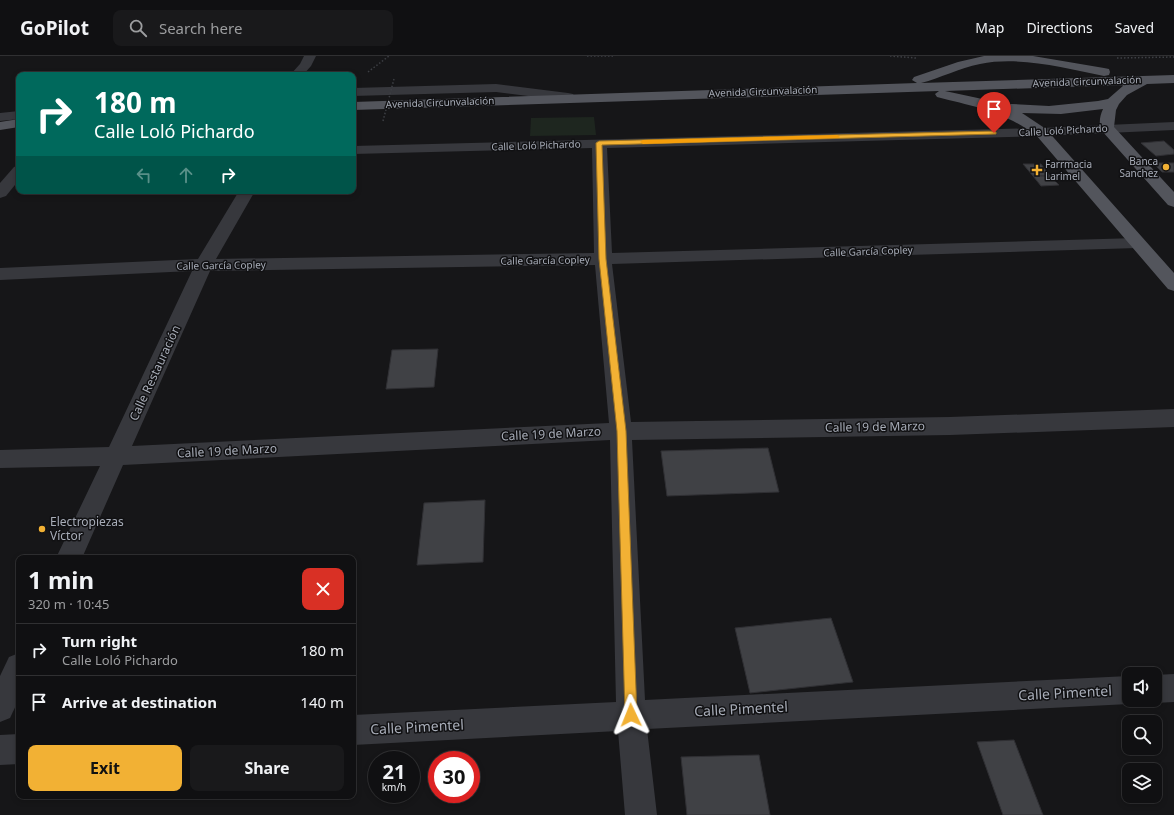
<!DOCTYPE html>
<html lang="en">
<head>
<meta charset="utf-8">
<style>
  body { margin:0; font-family:"Noto Sans",sans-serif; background:#19191b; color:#f1f3f6; height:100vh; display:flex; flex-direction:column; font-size:15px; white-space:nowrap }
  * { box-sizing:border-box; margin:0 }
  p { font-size:13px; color:#9c9d9f }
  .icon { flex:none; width:22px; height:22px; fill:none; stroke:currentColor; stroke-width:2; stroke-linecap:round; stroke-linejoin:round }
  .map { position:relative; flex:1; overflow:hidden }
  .sheet { position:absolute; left:16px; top:499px; width:340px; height:244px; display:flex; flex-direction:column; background:#101012; border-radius:8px; box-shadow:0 2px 6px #0003,0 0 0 1px #303032 }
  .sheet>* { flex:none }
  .guide { position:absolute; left:16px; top:16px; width:340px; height:122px; border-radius:8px; box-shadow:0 2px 6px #0003,0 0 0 1px #303032; background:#00695c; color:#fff; overflow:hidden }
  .fabs { position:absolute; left:1122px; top:611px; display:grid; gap:8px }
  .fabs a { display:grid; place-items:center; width:40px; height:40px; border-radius:8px; background:#101012; box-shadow:0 2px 6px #0003,0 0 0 1px #303032; font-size:20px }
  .speed { position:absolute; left:368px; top:695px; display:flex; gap:8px; font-size:20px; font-weight:700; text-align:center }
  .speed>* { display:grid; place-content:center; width:52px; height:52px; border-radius:50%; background:#101012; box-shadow:0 2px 6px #0003,0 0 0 1px #303032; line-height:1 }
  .speed small { font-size:10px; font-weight:400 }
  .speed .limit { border:6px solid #d22; background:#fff; color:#111 }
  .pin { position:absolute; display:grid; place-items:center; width:34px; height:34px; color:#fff; margin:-41px -17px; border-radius:50% 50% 50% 0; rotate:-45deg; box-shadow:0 0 4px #0007 }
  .pin .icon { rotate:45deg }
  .me { position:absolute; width:44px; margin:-22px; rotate:358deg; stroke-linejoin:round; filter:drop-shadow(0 0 3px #0008) }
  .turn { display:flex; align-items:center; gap:14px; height:84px; padding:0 12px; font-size:18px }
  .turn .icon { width:52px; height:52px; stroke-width:2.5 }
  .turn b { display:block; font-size:28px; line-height:34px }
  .lanes { display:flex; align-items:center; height:38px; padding:0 12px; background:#0003; justify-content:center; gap:20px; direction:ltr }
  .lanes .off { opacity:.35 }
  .round { display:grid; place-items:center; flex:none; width:42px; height:42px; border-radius:8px; background:#19191b }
  .head { display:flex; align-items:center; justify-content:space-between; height:68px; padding:0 12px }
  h1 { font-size:24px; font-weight:700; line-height:30px }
  .primary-button { display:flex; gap:8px; margin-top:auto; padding:8px 12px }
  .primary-button a { flex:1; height:46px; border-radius:8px; background:#f2b134; color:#111; font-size:16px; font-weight:700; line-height:46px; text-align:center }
  .primary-button a+a { background:#19191b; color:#f1f3f6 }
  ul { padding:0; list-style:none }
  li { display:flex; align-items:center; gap:12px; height:52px; padding:0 12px; border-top:1px solid #303032 }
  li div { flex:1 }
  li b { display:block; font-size:15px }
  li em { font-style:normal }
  header { display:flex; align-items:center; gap:24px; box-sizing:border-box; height:56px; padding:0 20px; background:#101012; border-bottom:1px solid #303032 }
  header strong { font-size:19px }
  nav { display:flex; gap:22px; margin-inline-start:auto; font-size:14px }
  .search { width:280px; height:36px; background:#19191b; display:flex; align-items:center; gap:10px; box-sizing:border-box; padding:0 14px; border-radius:8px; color:#9c9d9f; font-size:15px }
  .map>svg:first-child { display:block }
</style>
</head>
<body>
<header>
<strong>GoPilot</strong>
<div class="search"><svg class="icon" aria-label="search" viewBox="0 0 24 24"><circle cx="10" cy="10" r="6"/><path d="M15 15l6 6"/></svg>Search here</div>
<nav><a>Map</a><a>Directions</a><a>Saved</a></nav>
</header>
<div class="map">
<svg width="1174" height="759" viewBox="0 0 1174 759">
  <rect width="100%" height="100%" fill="#161618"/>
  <path fill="#1e261f" d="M594,61l2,18 -66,1 1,-18z"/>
  <g fill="#404145" stroke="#303034">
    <path d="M1164,85l10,9v4l-18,2 -15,-13z"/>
    <path d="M1153,107h21v9h-12z"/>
    <path d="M1023,108h18l9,12h-17z"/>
    <path d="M1033,120h17l9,9 -18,1z"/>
    <path d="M438,293l-4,38 -48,2 6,-39z"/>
    <path d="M768,392l11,44 -112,4 -6,-45z"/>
    <path d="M485,444l-2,62 -66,3 7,-62z"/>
    <path d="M831,562l22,64 -103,11 -15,-65z"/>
    <path d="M1014,684l29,75h-40l-26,-73z"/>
    <path d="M759,699l11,60h-83l-6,-58z"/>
  </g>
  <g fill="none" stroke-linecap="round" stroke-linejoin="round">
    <g stroke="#3d3f44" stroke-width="1.5" stroke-dasharray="1.5 2" stroke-linecap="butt">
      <path d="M587,0h26"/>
      <path d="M890,0l26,2"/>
      <path d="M1117,2l57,-1"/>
      <path d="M368,16l21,-16"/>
    </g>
    <g fill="#37383d" fill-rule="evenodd">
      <path d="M304,0h12l-5,10 -8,9h-13l10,-11z"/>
      <path d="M496,28l72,9 5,1 2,3 -2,3 -5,1 -72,-9 -143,4v-8z"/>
      <path d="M19,55v8l-19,2v-8z"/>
      <path d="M1174,66v8l-133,6 -434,12 5,105 525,-15 6,1 3,4 -3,4 -6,1 -525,16 19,158 319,-5 224,-8v18l-224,8 -318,5 13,260 484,-24v24h10l-10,4 -482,25 10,86h-32l-7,-84 -265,14v-30l263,-13 -6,-262 -487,25 -41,93h-26l44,-92 -100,2v-18l109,-3 83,-176 -192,9v-12l198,-9 41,-68h16l-39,68 378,-6 -2,-105 -239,6v-8l688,-18zM595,209l14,158 -477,23 78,-175z"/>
      <path d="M19,109v15l-13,16 -6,2v-15l14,-16z"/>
      <path d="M19,597v46l-9,19 -10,4v-46l9,-19z"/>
      <path d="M1174,618v28l-19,1 -8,-3h8v-25z"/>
      <path d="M19,678v30l-19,1v-30z"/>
    </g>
    <g fill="#53555c" fill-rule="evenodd">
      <path d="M984,0h49l71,12 5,1 1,3 -1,3 -5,1c-40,-8 -84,-20 -124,-12 -21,4 -39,14 -59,19l253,-8v8l-27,1 -20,11 -8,9 -3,6 -2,17 60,65v15l-6,-2 -66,-74c-4,-6 -2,-16 1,-22l-42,5 -39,-1 24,16 128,144v18l-6,-2 -132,-154c-34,-24 -60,-28 -99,-38l-2,-3 4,-3 -586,19v-8l564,-19 -5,-3 2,-3 44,-15zM1124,29l-16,14 -10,2 -49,5 -38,-2 -6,2 -18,-6 -42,-9 180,-6z"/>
      <path d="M19,63v8l-19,3v-8z"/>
    </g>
    <path stroke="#3d3f44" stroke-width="1.5" stroke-dasharray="1.5 2" stroke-linecap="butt" d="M383,65l11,-42"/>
  </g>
  <path fill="#f2b134" stroke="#9d7322" d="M994,75l2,1v2l-394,11 4,114 20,172 11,284 -1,4 -5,2 -4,-2 -2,-4 -8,-284 -18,-172 -3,-116 3,-2z"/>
  <path fill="#f59e0b" d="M837,79l3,2 -1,1 -196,6 -3,-2 3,-2z"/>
  <g fill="#f2b134" stroke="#111113" stroke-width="1.5">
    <circle cx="1166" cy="111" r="4"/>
    <path d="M1035 108h4v4h4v4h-4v4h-4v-4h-4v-4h4z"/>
    <circle cx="42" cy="473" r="4"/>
  </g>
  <g text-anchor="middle" stroke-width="3" stroke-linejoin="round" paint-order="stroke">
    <g font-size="10" fill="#a8adb8" stroke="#111113">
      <text transform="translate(1087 25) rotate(-2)" y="4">Avenida Circunvalación</text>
      <text transform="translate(763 35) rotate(-2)" y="4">Avenida Circunvalación</text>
      <text transform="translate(440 46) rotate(-2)" y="4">Avenida Circunvalación</text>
      <text transform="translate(1063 74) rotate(-3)" y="4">Calle Loló Pichardo</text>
      <text transform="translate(536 89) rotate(-2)" y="4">Calle Loló Pichardo</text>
      <text transform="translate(868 195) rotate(-2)" y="4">Calle García Copley</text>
      <text transform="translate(545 204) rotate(-1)" y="4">Calle García Copley</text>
      <text transform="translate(221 209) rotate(-1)" y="4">Calle García Copley</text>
    </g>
    <g font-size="10" fill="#a8adb8" stroke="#111113" text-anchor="end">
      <text x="1158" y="109">Banca<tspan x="1158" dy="12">Sanchez</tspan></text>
      <text x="1045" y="112" text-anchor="start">Farrmacia<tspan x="1045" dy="12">Larimel</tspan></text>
    </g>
    <g font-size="12" fill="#a8adb8" stroke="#111113">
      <text transform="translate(155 317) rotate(-65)" y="4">Calle Restauración</text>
      <text transform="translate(875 371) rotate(-1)" y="4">Calle 19 de Marzo</text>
      <text transform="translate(551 378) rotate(-3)" y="4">Calle 19 de Marzo</text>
      <text transform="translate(227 395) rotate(-3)" y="4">Calle 19 de Marzo</text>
    </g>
    <g font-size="12" fill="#a8adb8" stroke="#111113" text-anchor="start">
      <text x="50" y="470">Electropiezas<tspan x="50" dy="14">Víctor</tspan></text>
    </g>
    <g font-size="14" fill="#a8adb8" stroke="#111113">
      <text transform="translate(1065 637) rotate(-3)" y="5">Calle Pimentel</text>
      <text transform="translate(741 653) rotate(-3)" y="5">Calle Pimentel</text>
      <text transform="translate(417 671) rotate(-3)" y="5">Calle Pimentel</text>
    </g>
  </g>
</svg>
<div class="fabs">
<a><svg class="icon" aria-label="sound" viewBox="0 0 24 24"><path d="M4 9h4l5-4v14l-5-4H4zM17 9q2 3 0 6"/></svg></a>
<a><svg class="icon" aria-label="search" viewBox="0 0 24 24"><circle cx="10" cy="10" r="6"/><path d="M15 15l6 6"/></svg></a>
<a><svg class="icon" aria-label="layers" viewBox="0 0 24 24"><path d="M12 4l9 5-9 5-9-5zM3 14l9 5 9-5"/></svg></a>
</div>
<div class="speed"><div>21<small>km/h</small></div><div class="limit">30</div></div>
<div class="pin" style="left:994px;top:77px;background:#d93025"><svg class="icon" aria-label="arrive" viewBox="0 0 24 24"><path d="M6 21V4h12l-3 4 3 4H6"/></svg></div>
<svg class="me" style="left:631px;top:659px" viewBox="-20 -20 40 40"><path d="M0-17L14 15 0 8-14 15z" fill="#f2b134" stroke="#fff" stroke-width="4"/></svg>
<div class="guide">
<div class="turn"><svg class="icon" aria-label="right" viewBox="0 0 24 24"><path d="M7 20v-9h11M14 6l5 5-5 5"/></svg><div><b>180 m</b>Calle Loló Pichardo</div></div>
<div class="lanes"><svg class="icon off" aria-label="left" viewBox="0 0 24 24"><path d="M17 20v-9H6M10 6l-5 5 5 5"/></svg><svg class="icon off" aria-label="ahead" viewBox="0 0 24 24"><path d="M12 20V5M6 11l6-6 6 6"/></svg><svg class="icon" aria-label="right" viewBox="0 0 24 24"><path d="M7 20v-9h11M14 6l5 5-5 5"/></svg></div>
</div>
<section class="sheet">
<div class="head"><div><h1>1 min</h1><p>320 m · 10:45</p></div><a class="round" style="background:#d93025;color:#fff"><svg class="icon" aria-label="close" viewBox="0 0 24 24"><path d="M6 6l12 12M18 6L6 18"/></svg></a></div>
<ul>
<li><svg class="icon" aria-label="right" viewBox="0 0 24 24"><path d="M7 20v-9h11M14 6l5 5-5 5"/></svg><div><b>Turn right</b><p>Calle Loló Pichardo</p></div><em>180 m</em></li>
<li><svg class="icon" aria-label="arrive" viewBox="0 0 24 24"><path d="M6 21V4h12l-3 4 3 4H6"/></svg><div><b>Arrive at destination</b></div><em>140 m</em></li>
</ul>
<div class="primary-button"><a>Exit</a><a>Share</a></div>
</section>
</div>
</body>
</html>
